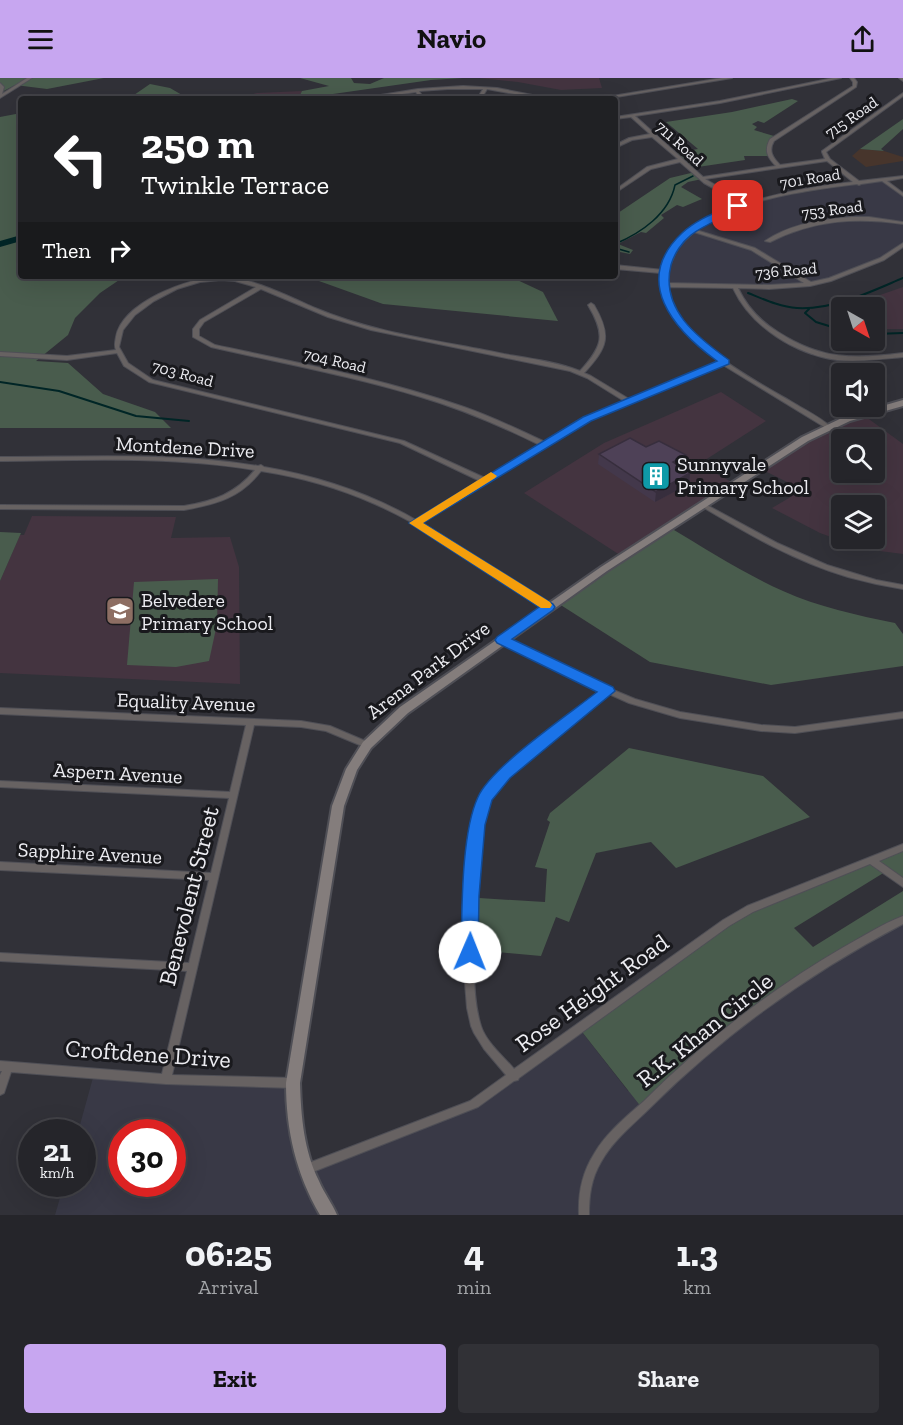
<!DOCTYPE html>
<html lang="en">
<head>
<meta charset="utf-8">
<style>
  body { margin:0; font-family:"Zilla Slab",serif; background:#313136; color:#f1f3f6; height:100vh; display:flex; flex-direction:column; font-size:22px; white-space:nowrap }
  * { box-sizing:border-box; margin:0 }
  p { font-size:20px; color:#a3a5a8 }
  .icon { flex:none; width:33px; height:33px; fill:none; stroke:currentColor; stroke-width:2; stroke-linecap:round; stroke-linejoin:round }
  .map { position:relative; height:1137px; overflow:hidden }
  .drawer { display:flex; flex-direction:column; background:#25252a; flex:1 }
  .drawer>* { flex:none }
  .top-card { position:absolute; left:18px; top:18px; width:600px; height:183px; border-radius:6px; box-shadow:0 6px 24px #0002,0 0 0 2px #424247; background:#202124; color:#fff; overflow:hidden }
  .needle { width:39px; rotate:141deg }
  .tools { position:absolute; left:831px; top:219px; display:grid; gap:12px }
  .tools a { display:grid; place-items:center; width:54px; height:54px; border-radius:6px; background:#25252a; box-shadow:0 6px 24px #0002,0 0 0 2px #424247; font-size:30px }
  .speed { position:absolute; left:18px; top:1041px; display:flex; gap:12px; font-size:30px; font-weight:700; text-align:center }
  .speed>* { display:grid; place-content:center; width:78px; height:78px; border-radius:50%; background:#25252a; box-shadow:0 6px 24px #0002,0 0 0 2px #424247; line-height:1 }
  .speed small { font-size:15px; font-weight:400 }
  .speed .limit { border:9px solid #d22; background:#fff; color:#111 }
  .pin { position:absolute; display:grid; place-items:center; width:51px; height:51px; color:#fff; margin:-26px; border-radius:12px; box-shadow:0 3px 9px #0006 }
  .me { position:absolute; width:66px; margin:-33px; rotate:1deg; stroke-linejoin:round; filter:drop-shadow(0 0 4px #0008) }
  .turn { display:flex; align-items:center; gap:21px; height:126px; padding:0 24px; font-size:27px }
  .turn .icon { width:78px; height:78px; stroke-width:2.5 }
  .turn b { display:block; font-size:42px; line-height:51px }
  .then { display:flex; align-items:center; height:57px; padding:0 24px; background:#0003; gap:12px; font-size:22px }
  .eta { display:flex; justify-content:space-evenly; align-items:center; height:102px; text-align:center }
  .eta b { font-size:36px; font-weight:700; line-height:42px }
  .action { display:flex; gap:12px; margin-top:auto; padding:12px 24px }
  .action a { flex:1; height:69px; border-radius:6px; background:#c7a6f0; color:#111; font-size:24px; font-weight:700; line-height:69px; text-align:center }
  .action a+a { background:#313136; color:#f1f3f6 }
  header { display:flex; justify-content:space-between; align-items:center; height:78px; padding:0 24px; background:#c7a6f0; color:#111; font-size:27px; font-weight:700 }
  .map>svg:first-child { display:block }
</style>
</head>
<body>
<header><svg class="icon" aria-label="menu" viewBox="0 0 24 24"><path d="M4 6h16M4 12h16M4 18h16"/></svg>Navio<svg class="icon" aria-label="share" viewBox="0 0 24 24"><path d="M12 15V3M7 8l5-5 5 5M5 13v7h14v-7"/></svg></header>
<div class="map">
<svg width="903" height="1137" viewBox="0 0 903 1137">
  <rect width="100%" height="100%" fill="#313138"/>
  <g fill="#393946" fill-rule="evenodd">
    <path d="M884,102l19,15v50l-14,11 -57,23 -42,8 -126,-2 2,-21 19,-29 44,-26 48,-12z"/>
    <path d="M903,843v294h-848l9,-31h18v-52h-4l16,-58 200,9 12,86 147,-55 126,-86 49,63zM122,1054h50v52h-50z"/>
  </g>
  <path fill="#47352c" d="M860,71l24,2 19,6v4l-37,6 -14,-11z"/>
  <g fill="#443440" fill-rule="evenodd">
    <path d="M479,0h120l3,10 -41,2 -43,-8z"/>
    <path d="M302,13l-2,4 5,3 -71,1 23,-6z"/>
    <path d="M903,209v42h-28l-1,-21h-32l-1,6 -10,-7 32,-6z"/>
    <path d="M721,314l45,29 -67,43 36,20 -112,73 -99,-64 80,-50z"/>
    <path d="M862,336l41,30v110l-39,-5 -44,-16 -48,-25 17,-10 10,-10 -40,-20 35,-23zM842,362h32v32h-32zM842,428h32v32h-32z"/>
    <path d="M32,438l144,1 -5,21 59,-1 9,30 1,117 -240,-11v-92l20,-46h4z"/>
  </g>
  <g fill="#495c4d">
    <path d="M0,0h104l-57,11 -32,-4 -15,8z"/>
    <path d="M300,0h51l3,5 16,1 14,-6h79l-32,2 -126,18 -5,-3 2,-4 27,-5z"/>
    <path d="M150,6l20,4 19,11h-91l36,-4z"/>
    <path d="M792,21l6,2 -34,22 -6,-2 -6,3 5,3 -3,3 20,6 -7,12 1,8h-24l1,4 -54,8 -17,-15 24,-4 -32,-27 66,-10z"/>
    <path d="M21,35v163h104l-25,17 -25,25 -7,17 -32,26 32,2 35,31 52,18 16,16h-171v-311z"/>
    <path d="M903,41v10l-22,20 3,2 -24,-2z"/>
    <path d="M695,94l7,7 -14,3 -7,5 21,12 -19,8 -6,-2 -16,10 3,3 -18,15 -5,-1 -23,12 15,6 -3,4 -15,-3v-36l55,-37z"/>
    <path d="M305,198l208,2 30,14 15,29 -175,-17z"/>
    <path d="M669,449c37,22 74,46 114,64 36,16 73,24 112,32l8,11v32l-132,19 -121,-23 -94,-60z"/>
    <path d="M0,454l21,1 -21,48z"/>
    <path d="M218,501l-1,45 -8,37 -33,6 -49,-2 7,-83z"/>
    <path d="M629,670l134,28 47,41 -134,51 -25,-26 -55,11 -27,69 -13,-5 -15,39 -65,-6 3,-52 66,4 2,-33 -12,-2 15,-45 -3,-2 3,-7z"/>
    <path d="M903,769v36l-18,-11 -91,56 19,19 90,-56v30l-128,78 -133,109 -63,-80 147,-106z"/>
  </g>
  <g fill="none" stroke-linecap="round" stroke-linejoin="round">
    <g stroke="#002526" stroke-width="1.5">
      <path d="M615,166c26,-11 54,-30 60,-59l18,-9"/>
      <path d="M615,170l14,4"/>
    </g>
    <g stroke="#002526" stroke-width="2">
      <path d="M748,215c15,6 32,14 49,15 37,2 73,-16 106,-30"/>
      <path d="M809,231l-4,4 11,9 26,8"/>
      <path d="M874,256l29,-1"/>
      <path d="M0,304l59,9 77,25 53,5"/>
    </g>
    <path fill="#002526" fill-rule="evenodd" d="M21,157v6l-21,6v-6z"/>
    <g stroke="#4f4f56" stroke-width="2">
      <g id="street">
        <path d="M27,0h5l-32,20v-15l4,4 -2,7z"/>
        <path d="M722,0h10l-128,21h-10z"/>
        <path d="M833,0h8l-121,25 -85,13 68,61 73,-11c-9,-9 -12,-16 -6,-27l83,-53v-4l-3,-4h4l3,4 -1,5 -82,54c-6,10 -1,17 6,24l45,-6 -3,-7v-1l81,-58v3l-77,56 4,7 29,22 44,-5v2l-16,3 16,12v3l-21,-15 -21,3 -2,1 -2,-1c-40,5 -91,12 -128,28 -10,4 -20,10 -29,15l-4,3 59,18 56,34 18,-4 51,-20 23,-15v4l-19,13 -53,21 -21,5 -41,3 -31,-1c9,19 22,33 40,44 44,28 75,27 125,21v4c-22,2 -44,5 -66,3 -42,-6 -86,-33 -104,-72l-67,-1c6,50 86,92 126,115 13,8 28,15 39,25l-3,2 -2,-1 -103,-63 -134,55 -168,102 131,83 1,2 -1,2h-6c-56,-36 -110,-78 -171,-105 -36,-16 -75,-27 -114,-33 -21,27 -44,33 -77,39l-184,-1v-4l184,1c30,-5 51,-12 71,-36 -84,-14 -170,-10 -255,-9v-4c86,0 173,-5 258,9l3,-1 3,2c53,9 105,26 152,53l64,-39 -80,-38 -251,-61 -25,-16 -7,-13 -50,7 -67,-4v-4l67,4 49,-6c-2,-5 -1,-7 0,-13 6,-34 72,-60 104,-60 29,-1 68,19 95,31 59,25 126,33 189,46 24,4 53,8 76,17 23,-25 26,-36 8,-66l3,-2 3,2c18,31 14,42 -10,68l7,3 38,23 91,-37c-30,-23 -62,-48 -59,-89l-46,-4v-4l48,5c3,-8 6,-19 11,-25 17,-21 43,-33 68,-41l-38,-21 -24,-21 -29,7 -36,24v-3l32,-23 31,-8 -26,-22 -20,3 -17,8v-3l14,-7 21,-4 -19,-17 -16,2v-2l105,-16zM827,83l26,21c-36,4 -72,10 -106,21l-42,-24zM694,154l57,18 53,33 -35,2 -103,-2 1,-10 11,-26zM221,202l14,1 21,6 -56,33 -7,9v8l18,10c70,16 141,29 210,50 41,12 80,29 119,48l-55,33 -81,-37 -251,-61 -25,-17 -9,-16 4,-17 12,-15 19,-14 23,-12 23,-7zM261,211l67,28 43,13 199,41 17,7 37,23 -39,17 -40,24c-27,-13 -53,-25 -81,-35 -81,-28 -165,-44 -249,-62l-16,-9v-7l5,-7z"/>
        <path d="M899,0h4v3z"/>
        <path d="M463,8l34,2 56,11h-11l-55,-10 -6,10h-4l6,-10h-35l-29,2 5,8h-4l-4,-7 -49,7h-11l62,-10z"/>
        <path d="M851,139h18l34,5v2c-48,-7 -89,-4 -133,18l-5,-1c25,-17 57,-22 86,-24z"/>
        <path d="M703,425l74,40 50,22 49,15 27,5v4c-19,-3 -37,-7 -55,-12 -52,-15 -100,-43 -147,-71l-1,-1z"/>
        <path d="M502,559l109,52 24,10 45,13 81,13 34,2 108,-15v6l-108,15 -34,-2 -81,-13 -51,-15 -20,-9 -105,86c-8,7 -15,15 -18,26 -7,20 -8,43 -9,64 -3,32 -4,64 -3,96 0,20 1,41 7,60 5,16 22,30 33,43l209,-149 24,-14 156,-62v7l-24,10 24,17v9l-33,-23 -117,48 -24,14 -210,152 -1,2 -4,1 -36,26 -173,68 -4,-1 -1,-4 1,-4 169,-65 36,-26 -22,-26 -10,-16 -3,-7 -4,-18 -2,-25v-65l4,-66 4,-26 4,-19 4,-9 6,-11 11,-12 104,-84 -103,-49 -1,-2z"/>
        <path d="M0,630l301,13 29,5 40,17 1,2 -1,2 -3,1 -41,-17 -25,-4 -47,-2 -82,350 121,3 4,2 1,3 -1,3 -4,2 -127,-4 -155,-12 -7,21 -4,2v-20l2,-4h-2v-10l162,13 25,-103 -187,-10v-8l189,10 20,-83 -209,-10v-8l211,11 18,-75 -229,-11v-6l230,11 16,-67 -246,-11z"/>
        <path d="M903,838v8c-92,48 -176,108 -250,181 -18,18 -40,35 -52,57 -10,17 -12,34 -12,53h-10c-1,-22 3,-42 15,-61 12,-21 32,-37 50,-53 59,-59 126,-111 198,-153 20,-11 40,-24 61,-32z"/>
      </g>
    </g>
    <g stroke="#4f4f56" stroke-width="4">
      <path id="secondary" d="M903,322v6l-53,15 -42,20 -201,130 -199,142 -37,35 -14,22 -13,36 -44,277c1,34 4,68 19,98 5,12 13,22 18,34h-17c-24,-41 -34,-85 -34,-132l46,-277 14,-37 17,-27 37,-35 201,-140 201,-130 42,-20z"/>
    </g>
    <use href="#street" fill="#676262" fill-rule="evenodd"/>
    <use href="#secondary" fill="#847d7c" fill-rule="evenodd"/>
  </g>
  <path fill="#43384b" d="M646,369l38,19 -3,1 9,6 -1,11 -34,18 -57,-38 1,-10z"/>
  <g fill="#372e3d">
    <path d="M686,377l-2,11 -13,7 2,-11z"/>
    <path d="M690,395l-1,11 -34,18 1,-10z"/>
  </g>
  <path fill="#4e4157" stroke="#372e3d" stroke-width="1.5" d="M630,360l16,9 13,-6 27,14 -13,7 17,11 -34,19 -57,-38z"/>
  <path fill="#1a73e8" stroke="#114b97" stroke-width="1.5" d="M735,126l8,2c-15,12 -36,16 -52,29 -9,7 -17,19 -20,30 -11,44 26,72 58,95v4l-138,57 -168,102 130,81 2,3 -2,3 -41,29 101,48 2,4 -105,87 -18,22 -7,25 -6,71 -1,56 -2,5 -6,2 -7,-2 -2,-5c1,-41 0,-119 17,-155 13,-30 91,-83 119,-105l-100,-49 -2,-3 2,-3 42,-30 -130,-84 174,-106 134,-56c-43,-31 -86,-80 -35,-128 15,-14 35,-21 53,-29z"/>
  <path fill="#f59e0b" d="M491,394l6,4 -2,2 -72,45 127,79 2,3 -2,3h-9l-132,-85z"/>
  <defs>
    <g id="building-square" transform="scale(1.5)"><rect x="-9" y="-9" width="18" height="18" rx="4" fill="#0f9aa8" stroke="#19191d"/><path d="M-4-6H4V6H1V3H-1V6H-4ZM-2.5-4.3h1.7v1.8h-1.7ZM.8-4.3h1.7v1.8H.8ZM-2.5-1h1.7V.8h-1.7ZM.8-1h1.7V.8H.8Z" fill="#fff"/></g>
    <g id="school-square" transform="scale(1.5)"><rect x="-9" y="-9" width="18" height="18" rx="4" fill="#8d6e63" stroke="#19191d"/><path d="M0-5L7-2L0 1L-7-2ZM-4 1L0 2.5L4 1V4Q0 6-4 4Z" fill="#fff"/></g>
  </defs>
  <g fill-rule="evenodd">
    <use href="#building-square" x="656" y="398"/>
    <use href="#school-square" x="120" y="533"/>
  </g>
  <g text-anchor="middle" stroke-width="6" stroke-linejoin="round" paint-order="stroke">
    <g font-size="16" fill="#ececf1" stroke="#19191d">
      <text transform="translate(851 39) rotate(-35)" y="6">715 Road</text>
      <text transform="translate(680 65) rotate(42)" y="6">711 Road</text>
      <text transform="translate(810 100) rotate(-9)" y="6">701 Road</text>
      <text transform="translate(832 131) rotate(-7)" y="6">753 Road</text>
      <text transform="translate(786 192) rotate(-5)" y="6">736 Road</text>
      <text transform="translate(335 282) rotate(13)" y="6">704 Road</text>
      <text transform="translate(183 295) rotate(15)" y="6">703 Road</text>
    </g>
    <g font-size="20" fill="#ececf1" stroke="#19191d">
      <text transform="translate(185 369) rotate(3)" y="7">Montdene Drive</text>
      <text transform="translate(428 592) rotate(-37)" y="7">Arena Park Drive</text>
      <text transform="translate(186 624) rotate(2)" y="7">Equality Avenue</text>
      <text transform="translate(118 695) rotate(3)" y="7">Aspern Avenue</text>
      <text transform="translate(90 775) rotate(3)" y="7">Sapphire Avenue</text>
    </g>
    <g font-size="20" fill="#ececf1" stroke="#19191d" text-anchor="start">
      <text x="677" y="393">Sunnyvale<tspan x="677" dy="23">Primary School</tspan></text>
      <text x="141" y="529">Belvedere<tspan x="141" dy="23">Primary School</tspan></text>
    </g>
    <g font-size="24" fill="#ececf1" stroke="#19191d">
      <text transform="translate(189 818) rotate(-76)" y="8">Benevolent Street</text>
      <text transform="translate(592 915) rotate(-36)" y="8">Rose Height Road</text>
      <text transform="translate(705 952) rotate(-39)" y="8">R.K. Khan Circle</text>
      <text transform="translate(148 976) rotate(4)" y="8">Croftdene Drive</text>
    </g>
  </g>
</svg>
<div class="tools">
<a><svg class="needle" viewBox="-14 -14 28 28"><path d="M0-13l5 13h-10z" fill="#e53935"/><path d="M0 13l5-13h-10z" fill="#a3a5a8"/></svg></a>
<a><svg class="icon" aria-label="sound" viewBox="0 0 24 24"><path d="M4 9h4l5-4v14l-5-4H4zM17 9q2 3 0 6"/></svg></a>
<a><svg class="icon" aria-label="search" viewBox="0 0 24 24"><circle cx="10" cy="10" r="6"/><path d="M15 15l6 6"/></svg></a>
<a><svg class="icon" aria-label="layers" viewBox="0 0 24 24"><path d="M12 4l9 5-9 5-9-5zM3 14l9 5 9-5"/></svg></a>
</div>
<div class="speed"><div>21<small>km/h</small></div><div class="limit">30</div></div>
<div class="pin" style="left:738px;top:128px;background:#d93025"><svg class="icon" aria-label="arrive" viewBox="0 0 24 24"><path d="M6 21V4h12l-3 4 3 4H6"/></svg></div>
<svg class="me" style="left:470px;top:874px" viewBox="-20 -20 40 40"><circle r="19" fill="#fff"/><path d="M0-13L10 11 0 6-10 11z" fill="#1a73e8"/></svg>
<div class="top-card">
<div class="turn"><svg class="icon" aria-label="left" viewBox="0 0 24 24"><path d="M17 20v-9H6M10 6l-5 5 5 5"/></svg><div><b>250 m</b>Twinkle Terrace</div></div>
<div class="then">Then<svg class="icon" aria-label="right" viewBox="0 0 24 24"><path d="M7 20v-9h11M14 6l5 5-5 5"/></svg></div>
</div>
</div>
<section class="drawer">
<div class="eta">
<div><b>06:25</b><p>Arrival</p></div>
<div><b>4</b><p>min</p></div>
<div><b>1.3</b><p>km</p></div>
</div>
<div class="action"><a>Exit</a><a>Share</a></div>
</section>
</body>
</html>
